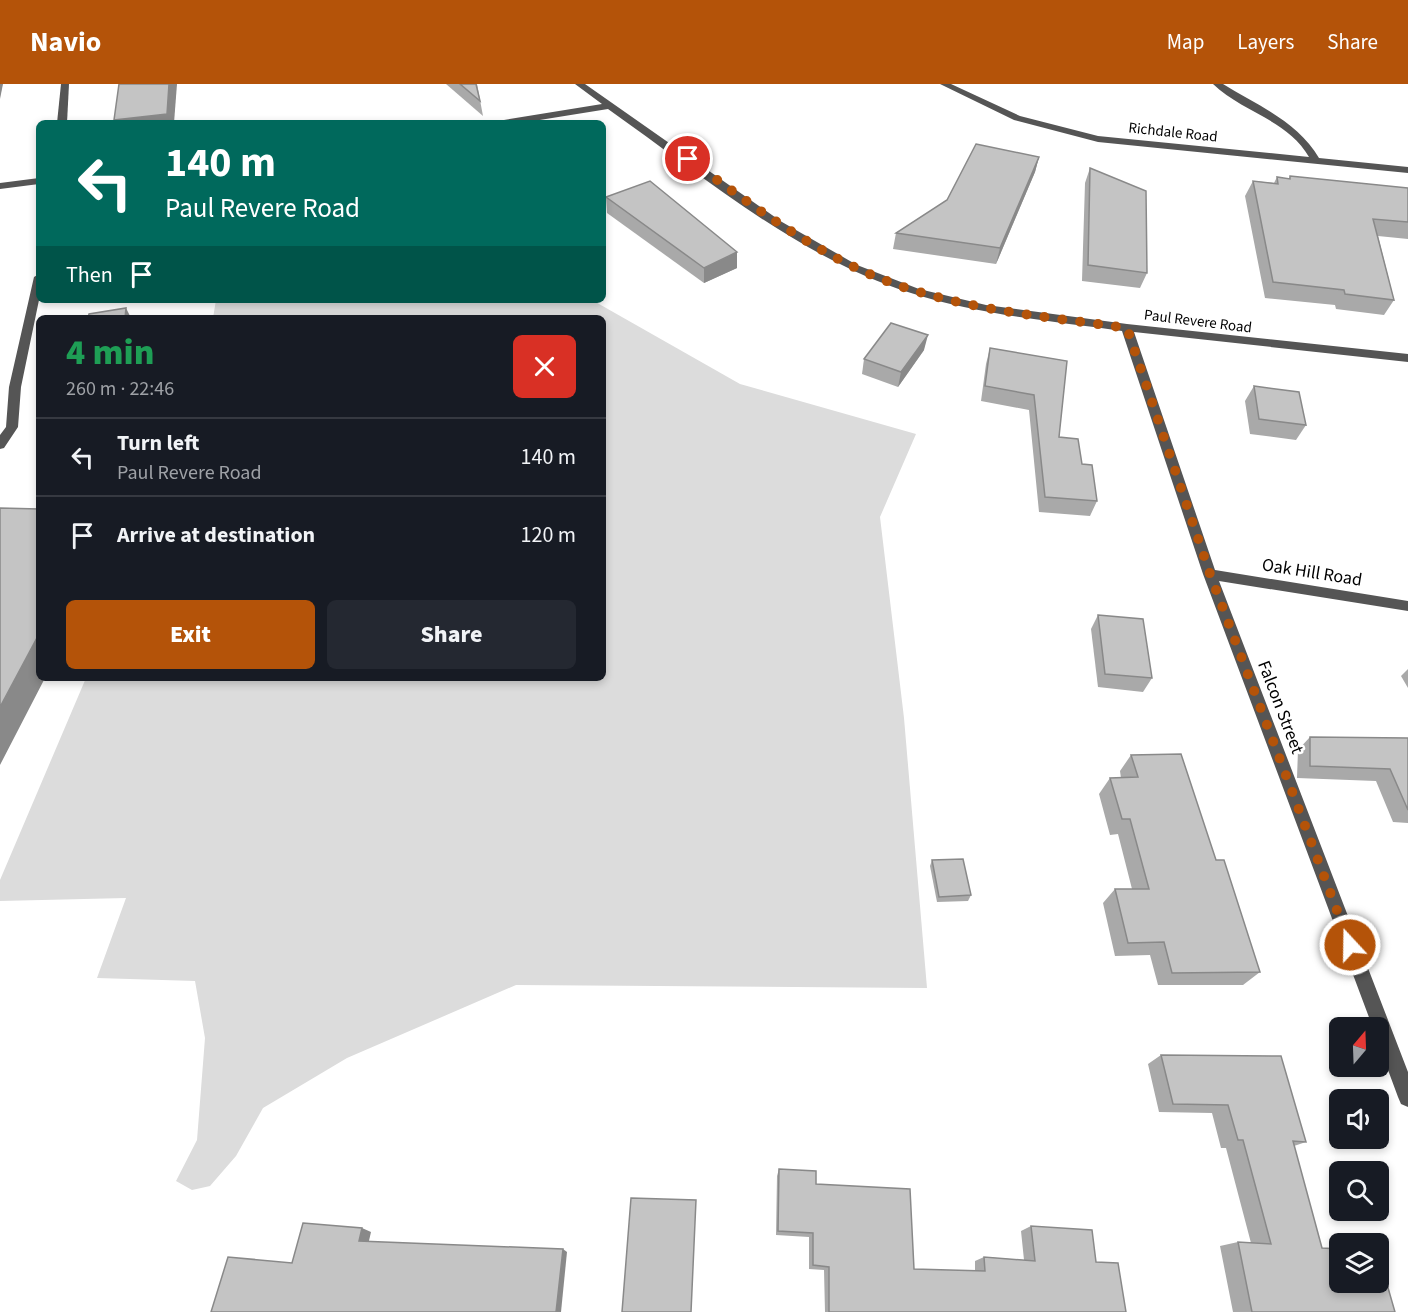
<!DOCTYPE html>
<html lang="en">
<head>
<meta charset="utf-8">
<style>
  body { margin:0; font-family:"Source Sans 3",sans-serif; background:#242831; color:#f1f3f6; height:100vh; display:flex; flex-direction:column; font-size:22px; white-space:nowrap }
  * { box-sizing:border-box; margin:0 }
  p { font-size:20px; color:#9ea1a6 }
  .icon { flex:none; width:33px; height:33px; fill:none; stroke:currentColor; stroke-width:2; stroke-linecap:round; stroke-linejoin:round }
  .map { position:relative; flex:1; overflow:hidden }
  .sheet { position:absolute; left:36px; top:231px; width:570px; height:366px; display:flex; flex-direction:column; background:#171b24; border-radius:9px; box-shadow:0 3px 9px #0003 }
  .sheet>* { flex:none }
  .hud { position:absolute; left:36px; top:36px; width:570px; height:183px; border-radius:9px; box-shadow:0 3px 9px #0003; background:#00695c; color:#fff; overflow:hidden }
  .needle { width:39px; rotate:19deg }
  .fabs { position:absolute; left:1329px; top:933px; display:grid; gap:12px }
  .fabs a { display:grid; place-items:center; width:60px; height:60px; border-radius:9px; background:#171b24; box-shadow:0 3px 9px #0003; font-size:30px }
  .pin { position:absolute; display:grid; place-items:center; width:51px; height:51px; color:#fff; margin:-26px; border:3px solid #fff; border-radius:50%; box-shadow:0 2px 6px #0007 }
  .me { position:absolute; width:66px; margin:-33px; rotate:339deg; stroke-linejoin:round; filter:drop-shadow(0 0 4px #0008) }
  .turn { display:flex; align-items:center; gap:21px; height:126px; padding:0 30px; font-size:27px }
  .turn .icon { width:78px; height:78px; stroke-width:2.5 }
  .turn b { display:block; font-size:42px; line-height:51px }
  .then { display:flex; align-items:center; height:57px; padding:0 30px; background:#0003; gap:12px; font-size:22px }
  .round { display:grid; place-items:center; flex:none; width:63px; height:63px; border-radius:9px; background:#242831 }
  .summary { display:flex; align-items:center; justify-content:space-between; height:102px; padding:0 30px }
  h1 { font-size:36px; font-weight:800; line-height:45px; color:#1e9e55 }
  .button { display:flex; gap:12px; margin-top:auto; padding:12px 30px }
  .button a { flex:1; height:69px; border-radius:9px; background:#b45309; color:#fff; font-size:24px; font-weight:800; line-height:69px; text-align:center }
  .button a+a { background:#242831; color:#f1f3f6 }
  ul { padding:0; list-style:none }
  li { display:flex; align-items:center; gap:18px; height:78px; padding:0 30px; border-top:2px solid #363941 }
  li div { flex:1 }
  li b { display:block; font-size:22px }
  li em { font-style:normal }
  header { display:flex; align-items:center; gap:36px; box-sizing:border-box; height:84px; padding:0 30px; background:#b45309; color:#fff }
  header strong { font-size:28px }
  nav { display:flex; gap:33px; margin-inline-start:auto; font-size:21px }
  .map>svg:first-child { display:block }
</style>
</head>
<body>
<header>
<strong>Navio</strong>
<nav><a>Map</a><a>Layers</a><a>Share</a></nav>
</header>
<div class="map">
<svg width="1408" height="1228" viewBox="0 0 1408 1228">
  <rect width="100%" height="100%" fill="#fff"/>
  <path fill="#dcdcdc" d="M216,216h376l148,84 176,50 -36,83 24,201 23,270 -411,-3 -169,73 -84,50 -27,48 -26,30 -18,4 -16,-9 21,-41 8,-102 -10,-57 -98,-3 29,-80 -126,3v-21l86,-202h517v-360h-390z"/>
  <g fill="none" stroke-linecap="round" stroke-linejoin="round">
    <g fill="#555" fill-rule="evenodd">
      <path d="M61,0h8l-2,39h-10z"/>
      <path d="M575,0h10l197,138 75,43 62,24 67,16 141,19 281,30v8l-274,-30 81,238 193,31v10l-189,-30 189,491v35l-7,-3 -3,-7 -20,-54v-15h-5l-170,-454 -81,-243c-70,-10 -143,-16 -211,-38 -112,-35 -208,-117 -303,-184l-87,14h-22l5,-3 98,-16z"/>
      <path d="M940,0h11l69,32 78,20 211,21c-21,-37 -67,-45 -96,-73h10c34,21 75,38 96,74l89,9v6l-310,-31 -84,-22z"/>
      <path d="M39,94v6l-39,5v-6z"/>
      <path d="M39,190v26l-18,87 -3,40 -14,21 -4,1v-14l6,-8 3,-40 25,-110z"/>
    </g>
  </g>
  <g fill="#a9a9a9">
    <path d="M446,0h31l6,32z"/>
    <path d="M1039,73l-4,15 -39,92 -103,-15 3,-16z"/>
    <path d="M1090,84l57,105 -7,15 -58,-7 3,-98z"/>
    <path d="M1290,92l118,12v51l-30,-3 16,64 -10,15 -48,-6 -1,-4 -70,-7 -20,-102 8,-15 21,2 3,-6 12,2z"/>
    <path d="M606,113l131,71 -33,15 -97,-70z"/>
    <path d="M990,264l77,13 -8,76 23,27 15,37 -7,15 -51,-4 -10,-102 -48,-9 5,-37z"/>
    <path d="M924,266l-26,37 -36,-13 2,-15z"/>
    <path d="M1254,302l52,39 -10,15 -46,-6 -5,-33z"/>
    <path d="M1098,531l54,63 -9,14 -45,-5 -7,-58z"/>
    <path d="M1408,585v19l-7,-12z"/>
    <path d="M1310,653l98,1v85l-15,-1 -17,-41 -79,-3 1,-28z"/>
    <path d="M1131,671l85,105 44,112 -17,13h-85l-8,-30 -35,1 -12,-53 12,-14h17l-14,-55 -8,1 -11,-41 11,-16h11l-1,-7z"/>
    <path d="M932,776l39,35 -3,6 -31,1 -7,-36z"/>
    <path d="M1161,971l145,87 -12,4 28,102 73,64h-162l-13,-66 18,-4 13,1 -25,-95h-5l-9,-35 -53,-1 -11,-48z"/>
    <path d="M779,1085l37,15 98,85 61,2v-10l9,-4 40,3 -3,-29 10,-5 65,36 30,50h-301l-1,-42 -15,-1v-32l-33,-2 1,-59z"/>
  </g>
  <g fill="#898989">
    <path d="M0,0h3l-3,15z"/>
    <path d="M169,0h8l-3,39h-59l-1,-3z"/>
    <path d="M1039,73l-4,15 -39,92 4,-16z"/>
    <path d="M737,168v16l-33,15v-15z"/>
    <path d="M126,224l5,10h-6z"/>
    <path d="M928,251l-4,15 -26,37 3,-15z"/>
    <path d="M39,550v44h6l-45,87v-58z"/>
    <path d="M362,1144l9,4 -3,13 -9,-4z"/>
    <path d="M563,1165l4,3 -6,60h-5z"/>
  </g>
  <g fill="#c4c4c4" stroke="#898989" stroke-width="1.5">
    <path d="M119,0h50l-2,30 -53,6z"/>
    <path d="M460,0h16l4,17z"/>
    <path d="M976,60l63,13 -39,91 -104,-15 51,-33z"/>
    <path d="M1090,84l56,23 1,82 -59,-8z"/>
    <path d="M1290,92l118,12v34l-35,-3 21,81 -49,-6 -1,-4 -71,-8 -20,-101 25,3 -1,-7 13,2z"/>
    <path d="M650,97l87,71 -33,16 -98,-71z"/>
    <path d="M126,224l-1,10h-37l1,-4z"/>
    <path d="M891,239l37,12 -27,37 -37,-13z"/>
    <path d="M990,264l77,13 -8,76 19,2 4,25 10,1 5,36 -52,-4 -11,-102 -49,-9z"/>
    <path d="M1254,302l45,6 7,33 -47,-6z"/>
    <path d="M0,424l39,1v125l-39,73z"/>
    <path d="M1098,531l45,4 9,59 -47,-4z"/>
    <path d="M1310,653l98,1v72l-18,-41 -80,-3z"/>
    <path d="M1181,670l35,106h8l36,112 -88,1 -8,-31 -36,1 -13,-54h34l-19,-70h-8l-12,-41 28,-1 -7,-22z"/>
    <path d="M963,775l8,36 -32,2 -7,-37z"/>
    <path d="M1161,971l120,1 25,86 -13,-1 29,107 18,1v33h38v-29l17,59h-143l-14,-70 33,2 -28,-104h-5l-10,-35 -55,-1z"/>
    <path d="M779,1085l37,2v13l94,5 4,80 71,2 -1,-14 51,4 -4,-35 61,4 4,32 22,1 8,49h-297v-45l-16,-2v-32l-35,-2z"/>
    <path d="M631,1114l65,2 -5,112h-69z"/>
    <path d="M303,1139l59,5 -3,13 204,8 -7,63h-345l17,-55 64,6z"/>
  </g>
  <g fill="none" stroke-linecap="round" stroke-linejoin="round">
    <path stroke="#b45309" stroke-width="10" stroke-dasharray="0 18" d="M688,75c53,38 105,78 164,107 85,42 182,49 275,62l83,246 140,371"/>
  </g>
  <g text-anchor="middle" stroke-width="5" stroke-linejoin="round" paint-order="stroke">
    <g font-size="15" fill="#000" stroke="#fff">
      <text transform="translate(1173 48) rotate(6)" y="5">Richdale Road</text>
      <text transform="translate(1198 237) rotate(7)" y="5">Paul Revere Road</text>
    </g>
    <g font-size="18" fill="#000" stroke="#fff">
      <text transform="translate(1312 488) rotate(9)" y="6">Oak Hill Road</text>
      <text transform="translate(1281 623) rotate(69)" y="6">Falcon Street</text>
    </g>
  </g>
</svg>
<div class="fabs">
<a><svg class="needle" viewBox="-14 -14 28 28"><path d="M0-13l5 13h-10z" fill="#e53935"/><path d="M0 13l5-13h-10z" fill="#9ea1a6"/></svg></a>
<a><svg class="icon" aria-label="sound" viewBox="0 0 24 24"><path d="M4 9h4l5-4v14l-5-4H4zM17 9q2 3 0 6"/></svg></a>
<a><svg class="icon" aria-label="search" viewBox="0 0 24 24"><circle cx="10" cy="10" r="6"/><path d="M15 15l6 6"/></svg></a>
<a><svg class="icon" aria-label="layers" viewBox="0 0 24 24"><path d="M12 4l9 5-9 5-9-5zM3 14l9 5 9-5"/></svg></a>
</div>
<div class="pin" style="left:688px;top:75px;background:#d93025"><svg class="icon" aria-label="arrive" viewBox="0 0 24 24"><path d="M6 21V4h12l-3 4 3 4H6"/></svg></div>
<svg class="me" style="left:1350px;top:861px" viewBox="-20 -20 40 40"><circle r="17" fill="#b45309" stroke="#fff" stroke-width="3"/><path d="M0-11L8 9 0 5-8 9z" fill="#fff"/></svg>
<div class="hud">
<div class="turn"><svg class="icon" aria-label="left" viewBox="0 0 24 24"><path d="M17 20v-9H6M10 6l-5 5 5 5"/></svg><div><b>140 m</b>Paul Revere Road</div></div>
<div class="then">Then<svg class="icon" aria-label="arrive" viewBox="0 0 24 24"><path d="M6 21V4h12l-3 4 3 4H6"/></svg></div>
</div>
<section class="sheet">
<div class="summary"><div><h1>4 min</h1><p>260 m · 22:46</p></div><a class="round" style="background:#d93025;color:#fff"><svg class="icon" aria-label="close" viewBox="0 0 24 24"><path d="M6 6l12 12M18 6L6 18"/></svg></a></div>
<ul>
<li><svg class="icon" aria-label="left" viewBox="0 0 24 24"><path d="M17 20v-9H6M10 6l-5 5 5 5"/></svg><div><b>Turn left</b><p>Paul Revere Road</p></div><em>140 m</em></li>
<li><svg class="icon" aria-label="arrive" viewBox="0 0 24 24"><path d="M6 21V4h12l-3 4 3 4H6"/></svg><div><b>Arrive at destination</b></div><em>120 m</em></li>
</ul>
<div class="button"><a>Exit</a><a>Share</a></div>
</section>
</div>
</body>
</html>
